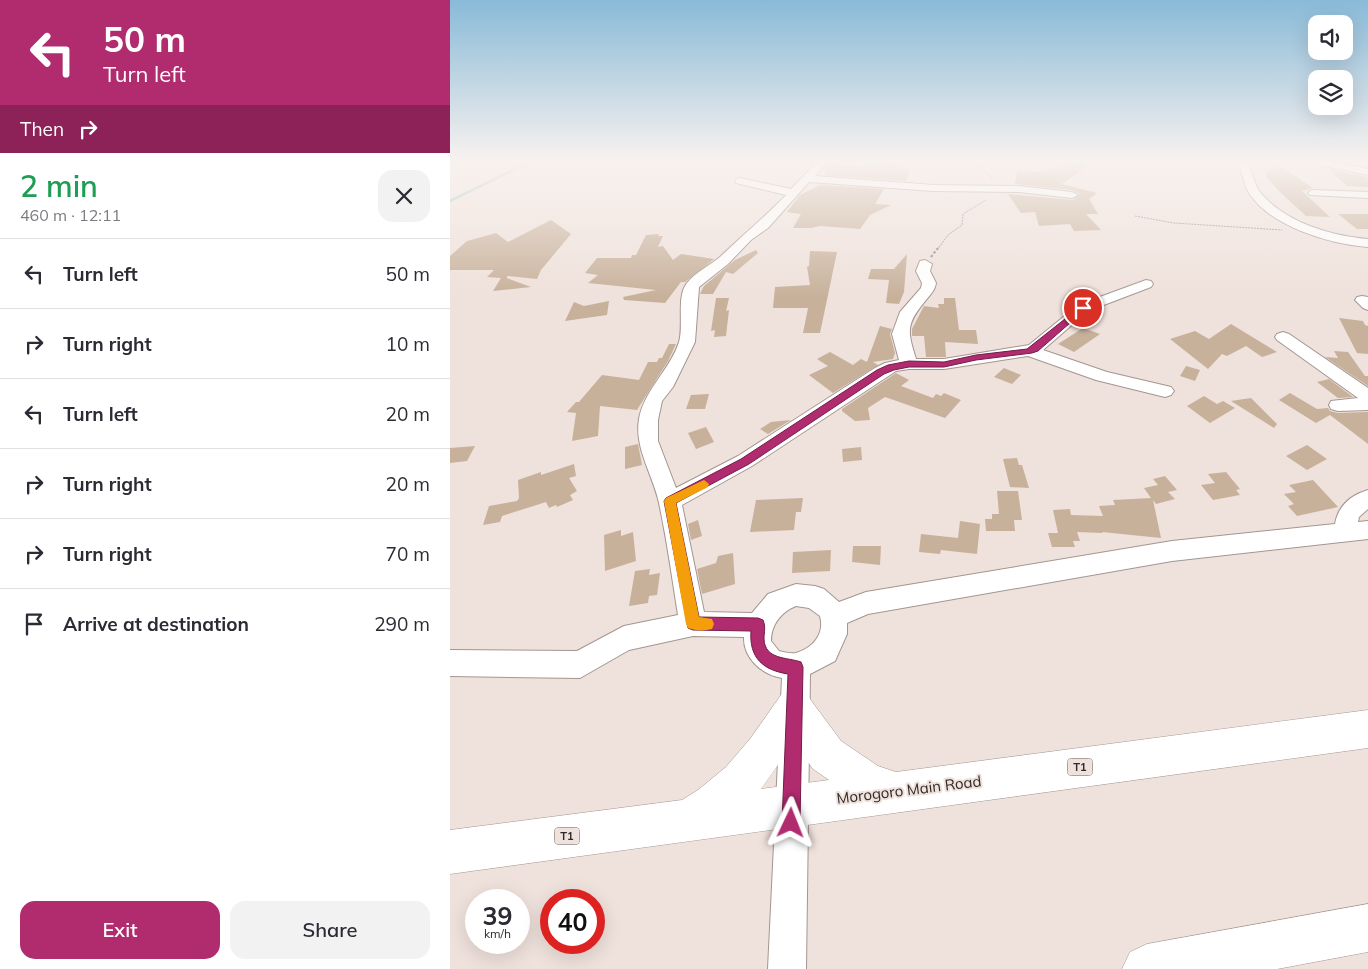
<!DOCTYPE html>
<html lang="en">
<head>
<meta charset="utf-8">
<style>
  body { margin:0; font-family:Mulish,sans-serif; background:#f2f2f3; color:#2b2b33; height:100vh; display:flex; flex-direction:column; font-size:19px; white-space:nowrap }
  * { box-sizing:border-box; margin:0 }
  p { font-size:16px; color:#7c7c81 }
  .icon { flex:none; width:28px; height:28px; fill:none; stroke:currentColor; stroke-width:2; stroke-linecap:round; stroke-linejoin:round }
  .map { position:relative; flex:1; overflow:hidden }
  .sheet { display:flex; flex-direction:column; background:#fff; width:450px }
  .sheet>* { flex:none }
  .hud { background:#b12b6f; color:#fff; overflow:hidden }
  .tools { position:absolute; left:858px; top:15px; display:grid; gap:10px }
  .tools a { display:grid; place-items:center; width:45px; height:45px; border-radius:10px; background:#fff; box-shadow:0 5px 20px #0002; font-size:25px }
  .speed { position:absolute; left:15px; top:889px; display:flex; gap:10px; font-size:25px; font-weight:700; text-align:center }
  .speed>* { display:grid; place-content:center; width:65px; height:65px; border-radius:50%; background:#fff; box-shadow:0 5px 20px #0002; line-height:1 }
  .speed small { font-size:12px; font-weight:400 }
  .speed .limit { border:8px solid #d22; background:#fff; color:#111 }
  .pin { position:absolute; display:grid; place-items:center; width:42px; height:42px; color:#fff; margin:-21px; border:2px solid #fff; border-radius:50%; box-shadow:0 1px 5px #0007 }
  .me { position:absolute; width:55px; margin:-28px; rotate:2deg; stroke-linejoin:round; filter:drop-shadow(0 0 4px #0008) }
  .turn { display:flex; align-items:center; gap:18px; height:105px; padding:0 20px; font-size:22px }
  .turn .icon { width:65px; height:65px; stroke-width:2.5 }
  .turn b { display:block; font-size:35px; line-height:42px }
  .then { display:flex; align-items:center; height:48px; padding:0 20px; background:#0003; gap:10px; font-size:19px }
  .round { display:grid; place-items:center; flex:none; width:52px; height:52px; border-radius:15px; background:#f2f2f3 }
  .head { display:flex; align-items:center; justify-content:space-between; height:85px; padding:0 20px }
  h1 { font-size:30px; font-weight:600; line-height:38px; color:#1e9e55 }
  .button { display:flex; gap:10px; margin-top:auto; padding:10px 20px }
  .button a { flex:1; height:58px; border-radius:15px; background:#b12b6f; color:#fff; font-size:20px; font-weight:600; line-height:58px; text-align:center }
  .button a+a { background:#f2f2f3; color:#2b2b33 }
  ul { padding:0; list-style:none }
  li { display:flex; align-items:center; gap:15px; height:70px; padding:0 20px; border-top:1px solid #e1e1e2 }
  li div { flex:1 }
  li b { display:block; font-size:19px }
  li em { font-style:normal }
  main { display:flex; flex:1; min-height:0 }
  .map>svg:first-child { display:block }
</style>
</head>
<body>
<main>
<section class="sheet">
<div class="hud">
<div class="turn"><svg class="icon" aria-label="left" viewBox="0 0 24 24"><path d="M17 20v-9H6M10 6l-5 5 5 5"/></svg><div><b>50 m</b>Turn left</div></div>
<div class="then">Then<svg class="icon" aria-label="right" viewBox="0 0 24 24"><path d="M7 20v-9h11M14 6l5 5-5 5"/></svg></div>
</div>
<div class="head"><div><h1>2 min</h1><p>460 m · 12:11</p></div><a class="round"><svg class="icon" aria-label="close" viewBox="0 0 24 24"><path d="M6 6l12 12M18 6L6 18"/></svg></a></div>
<ul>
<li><svg class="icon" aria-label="left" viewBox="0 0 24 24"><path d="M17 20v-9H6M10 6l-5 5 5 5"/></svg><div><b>Turn left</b></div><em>50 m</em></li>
<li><svg class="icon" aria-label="right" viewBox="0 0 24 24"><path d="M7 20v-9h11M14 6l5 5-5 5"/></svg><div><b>Turn right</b></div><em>10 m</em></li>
<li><svg class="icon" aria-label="left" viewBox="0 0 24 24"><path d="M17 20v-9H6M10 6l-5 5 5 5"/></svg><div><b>Turn left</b></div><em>20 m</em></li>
<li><svg class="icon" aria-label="right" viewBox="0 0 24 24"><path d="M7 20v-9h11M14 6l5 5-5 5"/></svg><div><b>Turn right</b></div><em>20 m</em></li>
<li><svg class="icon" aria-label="right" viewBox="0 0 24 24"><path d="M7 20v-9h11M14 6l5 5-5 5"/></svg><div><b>Turn right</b></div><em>70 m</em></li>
<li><svg class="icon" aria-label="arrive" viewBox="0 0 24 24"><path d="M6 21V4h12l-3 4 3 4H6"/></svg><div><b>Arrive at destination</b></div><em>290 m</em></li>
</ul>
<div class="button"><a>Exit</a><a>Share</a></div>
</section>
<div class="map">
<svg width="918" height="969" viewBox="0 0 918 969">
  <rect width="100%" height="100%" fill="#efe1db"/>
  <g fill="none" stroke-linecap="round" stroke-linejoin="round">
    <path stroke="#9cc2c1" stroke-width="2.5" d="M0,201l82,-40"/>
  </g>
  <g fill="#c8b19b">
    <path d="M419,161h16l25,9 -4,11 -82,-6 5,-11 33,3z"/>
    <path d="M633,161h10l-31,23 35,9 -8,6 9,15h-12l15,16 -27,1 -4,-7 -31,2 -4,-14 -14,1 -13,-19 65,6 7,-6 -8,-4 -57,-6 2,-14 24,2z"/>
    <path d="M830,166l33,22 -11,3 28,26 -24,-1 -25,-23 -15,-16v-6z"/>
    <path d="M878,169l40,8v10l-21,-1z"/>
    <path d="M370,185l64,4 -9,15 16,1 -21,10 -10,14 -40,-3 -9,2h-18l8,-14 -14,-2 13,-17z"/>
    <path d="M888,214h30v15h-11z"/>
    <path d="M101,220l20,14 -30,36 -4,9 -30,-3v2l24,9 -38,4 8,-13 -14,-1 7,-7h-44v-14l17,-15 29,-8 12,9z"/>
    <path d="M209,234l-1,2h5l-5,11 5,-1 10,14 8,-6 33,5 -29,23h-4l-16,21 -41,-3 -1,-3 33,-7 -68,-7 10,-8 -13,-2 12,-15h34l1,-3h4l10,-20z"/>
    <path d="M306,250l2,3 -25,21 -7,-2 -13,22h-13l4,-8 31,-26z"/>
    <path d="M360,251l27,1 -17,81h-17l5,-25h-35l2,-21 35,-2 -3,-18 2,-1z"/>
    <path d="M457,254l-3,38 -5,12 -13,-1 3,-23 -21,-1 3,-10h23z"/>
    <path d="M266,298h13l-3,13 3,-1 -3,26 -12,1 1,-7 -4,1z"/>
    <path d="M494,298h11l4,32h17l2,14 -33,-2 1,15h-20l-2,-21h-12v-7l12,-23 15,2 -1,-4h6z"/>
    <path d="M159,301l-2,14 -42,6 9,-19 10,4z"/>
    <path d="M889,318l24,3 2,4 3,1v28l-11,-1z"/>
    <path d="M781,324l46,28 -15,5 -16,-11 -19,10 -5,-2 -14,15 -38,-30 25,-8 14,8z"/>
    <path d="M430,326l12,3 -2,5 5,19 -2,6 -20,3 5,3 -45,28 -24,-18 19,-9 -11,-7 13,-7 23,13 8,-6 6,3z"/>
    <path d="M633,328l17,6 -26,18 -16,-8z"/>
    <path d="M219,344h7l-8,17 -31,49 -37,-4 -2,30 -26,5 4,-28 -9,-1 9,-10h3l23,-27 37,5 9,-18h9l2,-4h3z"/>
    <path d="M884,351l14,1 17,24h3v10l-43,-29 13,1z"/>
    <path d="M736,366l14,4 -5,11 -15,-5z"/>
    <path d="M554,368l17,7 -9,9 -18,-7z"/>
    <path d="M446,373l13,7 -8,6 32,12 3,-4 5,2 3,-3 17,7 -16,18 -60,-21 -17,11 2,12 -15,1 -13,-10v-2z"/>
    <path d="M879,379l24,18 -15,1 -21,-16z"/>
    <path d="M840,393l27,16 11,-1 2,3 8,2 30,-1v32l-38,-29 -14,8 -37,-23z"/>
    <path d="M259,394l-4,15h-19l5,-14z"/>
    <path d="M754,396l13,8 6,-3 12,7 -25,15 -23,-17z"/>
    <path d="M801,398l26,26 -3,4 -43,-27z"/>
    <path d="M341,420l-23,14 -8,-5 11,-7z"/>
    <path d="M256,427l8,15 -18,7 -8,-16z"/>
    <path d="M188,444l4,21 -17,4v-22z"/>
    <path d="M857,445l20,14 -20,11 -21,-14z"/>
    <path d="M25,446l-8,15 -17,2v-15z"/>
    <path d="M411,447l1,13 -19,2 -1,-13z"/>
    <path d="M567,458l2,7h3l7,23 -19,-1 -7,-28z"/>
    <path d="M124,464l2,12 -7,2 8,13 -7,4 3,5 -16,7 -1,-2 -7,3 -3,-6 -44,14 -2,6 -17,3 6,-19 28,-5 2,-3 -1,-18 23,-8v3z"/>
    <path d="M776,472l14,17 -4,1 4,5 -27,5 -12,-15 14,-2 -7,-9z"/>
    <path d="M715,476l12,14 -9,2 7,7 -19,5 -3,-4 8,38 -59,-6 1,1 -26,-1 3,9h-7l2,6h-23l-4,-14h10l-5,-23 17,-1 1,6 32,1 -4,-10 16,-1 -2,-5 38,-2 -7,-10 14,-3 -5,-6z"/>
    <path d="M863,480l25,27 -41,9 -9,-10 6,-2 -10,-10 12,-2 -7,-7z"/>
    <path d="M547,491h21l4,29h-8l1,11h-29l-1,-12h7v-5h7z"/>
    <path d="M353,498l-2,14h-5l-2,18 -44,2 6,-32z"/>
    <path d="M248,520l4,16 -11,4 -3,-16z"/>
    <path d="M510,521l20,3 -3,30 -36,-4 -1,4 -21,-2 2,-18 37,4z"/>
    <path d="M171,530v6l12,-4 3,29 -31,10 -1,-36z"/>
    <path d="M403,546h28l-1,19 -28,-3z"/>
    <path d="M381,550l-1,21 -38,2 1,-21z"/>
    <path d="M283,553l2,31 -33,10 -5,-25 19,-6 2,-7z"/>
    <path d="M200,569l-1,6 11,-2 -3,22 -8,1 -1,7 -19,3 6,-35z"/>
  </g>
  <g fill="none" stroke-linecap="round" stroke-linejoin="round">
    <g stroke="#a39691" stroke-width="2">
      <g id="minor">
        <path d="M368,161h10l-13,15 118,9 86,1 53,6 6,3 -6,3 -53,-6 -86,-1 -124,-9 -41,46 -17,12 -23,24 -29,23 -4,55 -22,45 -11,14 -4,19v21l18,47 62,-32 137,-88 10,-5 14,-3 -7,-26 8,-22 21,-24 1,-5 -6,-12 4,-10 5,-1 7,4 -2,7 6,12c-1,7 -5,11 -10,17 -20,24 -19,30 -10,59h28l85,-14 49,-40 68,-25 5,1 2,3 -2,3 -63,24 -45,39 64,22 64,15 3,4 -3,4 -6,2 -69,-17 -68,-24 -84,13h-35l-13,2 -144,95 -70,39 22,107 48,1 16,-19 28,-10 19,2 9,3 15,13 27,-10 306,-51 163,-17c3,-18 16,-29 33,-34v19l-9,8 -1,5 10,-1v18l-196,22 -304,53 -21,9v11l-12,27 -25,13 -4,295h-38l14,-291c-20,-3 -39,-20 -38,-41l-51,-1 -64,14 -49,28 -130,-2v-26l127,1 47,-25 54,-11c-6,-37 -11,-75 -19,-112 -6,-28 -25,-55 -20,-84 5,-29 31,-49 40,-77 5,-16 -3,-46 8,-59 9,-11 22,-17 33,-26 22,-21 45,-40 66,-62l-50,-12 -1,-2 1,-2 4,-1 51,11zM346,606l13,2 11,8c5,18 -7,32 -24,37 -5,1 -12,-1 -17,-2l-8,-10c0,-16 10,-29 25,-35z"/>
        <path d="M786,161h10c7,10 7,22 14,31 24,30 71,44 108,47v8c-38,-3 -97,-20 -119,-54 -6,-10 -6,-22 -13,-32z"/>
        <path d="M860,161h19l39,8v6l-53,-11z"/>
        <path d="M864,190l54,2v6l-58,-3 -2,-2 2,-2z"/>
        <path d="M912,296l6,1v13l-5,-2 -8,-8 2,-3z"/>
        <path d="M833,332l6,2 79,54v22l-30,1 -7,-2 -2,-4 2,-4 27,-3 -81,-58 -2,-3 2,-3z"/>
      </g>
    </g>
    <g stroke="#a39691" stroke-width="1">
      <g id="highway">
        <path d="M344,689l13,6 34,46 37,25 18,6 472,-62v38l-918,126v-44l232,-30 16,-10 28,-23 24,-28 31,-44zM344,742l19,27 16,11 -68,9z"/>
        <path d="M918,904v48l-91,17h-155l8,-17 17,-8z"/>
      </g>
    </g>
    <g stroke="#938884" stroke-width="1" stroke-dasharray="2 1" stroke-linecap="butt">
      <path d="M523,161l19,17"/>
      <path d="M685,216l39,7 108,7"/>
      <path d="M487,250l11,-15 14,-10 1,-11 23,-14"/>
    </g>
    <path stroke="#938884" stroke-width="2" stroke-dasharray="2.5 2" stroke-linecap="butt" d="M481,257l7,-9"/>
    <use href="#minor" fill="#fff" fill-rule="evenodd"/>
    <use href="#highway" fill="#fff" fill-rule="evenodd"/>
  </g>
  <linearGradient id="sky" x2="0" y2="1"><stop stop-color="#89bad8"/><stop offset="0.54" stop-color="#f8f2ef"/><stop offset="1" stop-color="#f8f2ef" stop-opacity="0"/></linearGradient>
  <rect width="918" height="297" fill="url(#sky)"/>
  <path fill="#b12b6f" stroke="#731c48" d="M630,307l7,1 -49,43 -6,2 -56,7 -32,7h-35l-15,3 -10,4 -135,90 -73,39 23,114 59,1 5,2c3,7 1,12 1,19 1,21 23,18 37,23l2,5 -3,156 -3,6 -6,3 -6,-3 -3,-6 6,-149c-25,-4 -39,-16 -37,-43l-58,-1 -5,-2 -24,-127 2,-3 75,-39 136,-89 11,-5 21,-4 35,1 32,-7 51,-6z"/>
  <path fill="#f59e0b" d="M254,480l5,4 -1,3 -32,16 23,114 13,2 2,5 -2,5c-8,2 -16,2 -24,-1l-2,-4 -22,-123 2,-3z"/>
  <g text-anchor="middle" stroke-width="4" stroke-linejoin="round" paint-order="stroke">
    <g fill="#efe1db" stroke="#69615e" stroke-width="1">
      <rect x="617.5" y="758.5" width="25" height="17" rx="4"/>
      <rect x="104.5" y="827.5" width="25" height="17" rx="4"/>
    </g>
    <g font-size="11" font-weight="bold" fill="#302a28">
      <text x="630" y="771">T1</text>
      <text x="117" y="840">T1</text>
    </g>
    <g font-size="15" fill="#302a28" stroke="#efe1db">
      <text transform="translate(459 790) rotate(-7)" y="5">Morogoro Main Road</text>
    </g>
  </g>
</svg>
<div class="tools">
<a><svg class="icon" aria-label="sound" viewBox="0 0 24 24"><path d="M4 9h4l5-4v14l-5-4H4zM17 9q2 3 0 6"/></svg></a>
<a><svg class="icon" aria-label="layers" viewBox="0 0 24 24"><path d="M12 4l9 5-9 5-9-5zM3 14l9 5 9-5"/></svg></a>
</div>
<div class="speed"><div>39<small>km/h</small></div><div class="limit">40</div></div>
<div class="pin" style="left:633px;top:308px;background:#d93025"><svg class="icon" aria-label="arrive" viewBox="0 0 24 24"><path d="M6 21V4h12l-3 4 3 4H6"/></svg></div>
<svg class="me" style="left:341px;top:823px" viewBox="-20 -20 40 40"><path d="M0-17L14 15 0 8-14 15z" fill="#b12b6f" stroke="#fff" stroke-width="4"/></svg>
</div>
</main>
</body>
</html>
